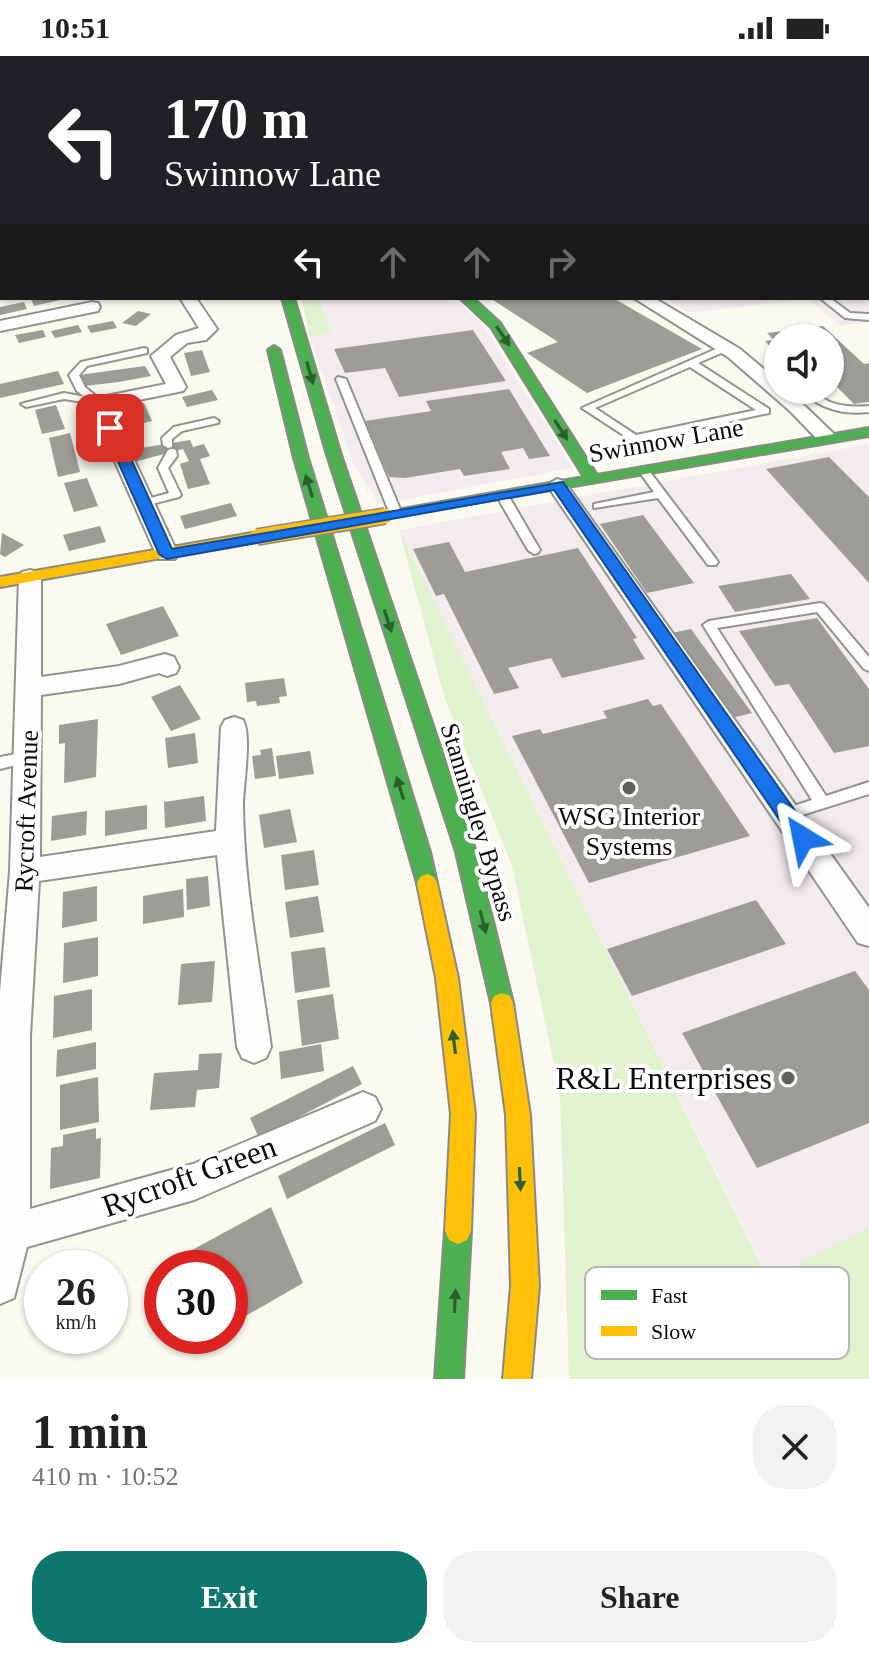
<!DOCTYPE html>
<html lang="en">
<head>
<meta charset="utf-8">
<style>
  body { margin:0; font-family:Georgia,serif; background:#f2f2f2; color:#222; height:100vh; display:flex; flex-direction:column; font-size:30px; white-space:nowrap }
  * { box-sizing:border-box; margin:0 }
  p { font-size:26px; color:#767676 }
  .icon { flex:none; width:44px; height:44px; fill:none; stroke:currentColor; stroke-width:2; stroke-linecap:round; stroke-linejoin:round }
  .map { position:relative; height:1323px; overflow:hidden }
  .drawer { display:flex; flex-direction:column; background:#fff; flex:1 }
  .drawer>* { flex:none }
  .banner { position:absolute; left:0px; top:0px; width:870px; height:244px; box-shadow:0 2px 6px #0004; background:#202124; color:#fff; overflow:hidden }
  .buttons { position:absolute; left:764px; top:268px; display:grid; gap:16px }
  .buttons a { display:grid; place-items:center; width:80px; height:80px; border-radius:50%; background:#fff; box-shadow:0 2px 6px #0004; font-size:40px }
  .speed { position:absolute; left:24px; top:1194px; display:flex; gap:16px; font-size:40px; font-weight:700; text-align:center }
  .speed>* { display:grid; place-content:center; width:104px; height:104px; border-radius:50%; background:#fff; box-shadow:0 2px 6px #0004; line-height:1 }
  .speed small { font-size:20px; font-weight:400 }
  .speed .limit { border:12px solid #d22; background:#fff; color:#111 }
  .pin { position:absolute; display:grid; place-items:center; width:68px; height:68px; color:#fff; margin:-34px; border-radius:16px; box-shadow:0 4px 12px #0006 }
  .me { position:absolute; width:88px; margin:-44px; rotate:325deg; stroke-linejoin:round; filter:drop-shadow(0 0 6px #0008) }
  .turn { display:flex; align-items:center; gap:28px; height:168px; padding:0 32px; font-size:36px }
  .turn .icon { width:104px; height:104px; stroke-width:2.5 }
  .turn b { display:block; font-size:56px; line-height:68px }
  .lanes { display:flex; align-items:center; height:76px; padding:0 32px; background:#0003; justify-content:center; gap:40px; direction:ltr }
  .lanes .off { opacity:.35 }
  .round { display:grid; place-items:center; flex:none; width:84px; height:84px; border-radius:32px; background:#f2f2f2 }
  .head { display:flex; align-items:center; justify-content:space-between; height:136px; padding:0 32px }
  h1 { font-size:48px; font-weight:700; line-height:60px }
  .primary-button { display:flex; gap:16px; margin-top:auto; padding:16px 32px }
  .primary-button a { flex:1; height:92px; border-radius:32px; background:#0f766e; color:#fff; font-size:32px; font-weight:700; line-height:92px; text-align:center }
  .primary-button a+a { background:#f2f2f2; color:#222 }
  .status { display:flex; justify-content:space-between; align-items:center; height:56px; padding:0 40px; background:#fff; direction:ltr }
  .status svg { height:22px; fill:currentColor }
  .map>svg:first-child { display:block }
</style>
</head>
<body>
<div class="status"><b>10:51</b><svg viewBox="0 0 49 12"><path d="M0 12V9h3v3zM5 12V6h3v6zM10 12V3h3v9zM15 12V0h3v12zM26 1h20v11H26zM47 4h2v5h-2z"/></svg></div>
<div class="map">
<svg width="869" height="1323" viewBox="0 0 869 1323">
  <rect width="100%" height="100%" fill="#fbfaf0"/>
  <g fill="#f3ecee">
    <path d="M265,0h497l34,2h-531z"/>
    <path d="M868,80l1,186 -28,4 -33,-27 -120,14 -22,-15h202z"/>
    <path d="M319,242h128l15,7 20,19 91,144 -194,36 -25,-38 -44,-129 21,-5z"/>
    <path d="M869,388v784l-100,51 -370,-749z"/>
  </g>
  <g fill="#e0f2ce">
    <path d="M301,242h18l12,35 -21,4z"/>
    <path d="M399,474l369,749 101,-51v151h-300l-9,-286 -48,-227 -67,-167z"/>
  </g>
  <g fill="#9e9c96">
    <path d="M37,242h22l1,2 -26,6 -3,-7z"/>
    <path d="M490,242h123l89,51 -115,44 -60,-40 31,-11z"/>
    <path d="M24,246l3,7 -27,6v-8z"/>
    <path d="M138,255l13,3 -15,12 -14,-3z"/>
    <path d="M113,265l4,7 -26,5 -4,-7z"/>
    <path d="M78,269l4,7 -27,6 -4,-7z"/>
    <path d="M823,270l41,38 5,-1v39l-15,2 -17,-17 -7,1v-50h-52v17l-13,-14 9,-1 -7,-7z"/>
    <path d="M43,274l3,7 -27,6 -4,-8z"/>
    <path d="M473,274l33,51 -107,16 -14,-29 -40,5 -11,-24z"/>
    <path d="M202,294l8,22 -19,4 -7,-23z"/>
    <path d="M145,310l6,10 -32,6 -34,4 -6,-11z"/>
    <path d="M58,315l6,13 -64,14v-14z"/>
    <path d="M509,333l41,67 -21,3 -6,-11 -22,4 9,17 -46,7 -4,-7 -55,9 -16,-1 -24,-56 66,-10 -5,-10z"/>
    <path d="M212,334l6,10 -31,7 -5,-10z"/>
    <path d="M144,347l8,18 -20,5 -8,-18z"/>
    <path d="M56,349l9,24 -23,5 -7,-24z"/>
    <path d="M70,377l10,39 -22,5 -9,-39z"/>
    <path d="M190,384l3,7 11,-3 6,12 -10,3 10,25 -22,5 -8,-25 9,-3 -6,-12 -49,13 -5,-12z"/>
    <path d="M829,401l40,40v86l-103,-114z"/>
    <path d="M87,422l11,28 -24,6 -10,-29z"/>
    <path d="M231,447l6,13 -52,13 -5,-13z"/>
    <path d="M643,459l51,68 -47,10 -47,-69z"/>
    <path d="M100,470l6,16 -37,9 -6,-16z"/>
    <path d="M2,477l22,12 -19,12 -5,-3z"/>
    <path d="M449,486l16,30 113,-24 59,90 -4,1 12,20 -83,19 -11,-20 -43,10 11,20 -25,6 -50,-100 -8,2 -23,-47z"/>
    <path d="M791,518l19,25 -75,13 -17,-26z"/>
    <path d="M163,550l16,30 -58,19 -15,-31z"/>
    <path d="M817,562l52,71v57l-35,7 -45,-69 -14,2 -36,-55z"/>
    <path d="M691,573l61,84 -20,5 -60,-85z"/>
    <path d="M284,622l3,18 -8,1 1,6 -23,3 -1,-5 -9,1 -2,-19z"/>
    <path d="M180,629l21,34 -30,12 -20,-34z"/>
    <path d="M648,643l5,7 8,-2 89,132 -161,47 -77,-147 28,-7 3,5 64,-16 -4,-7z"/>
    <path d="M98,663l-2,58 -32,6 1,-40 -6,1v-19z"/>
    <path d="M195,677l3,30 -30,5 -3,-30z"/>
    <path d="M272,692l4,28 -21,3 -3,-23 9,-1 -1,-5z"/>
    <path d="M310,695l4,23 -35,5 -3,-23z"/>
    <path d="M204,740l2,25 -41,7 -1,-26z"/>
    <path d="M147,749v24l-42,7v-25z"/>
    <path d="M290,753l7,33 -33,6 -5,-33z"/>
    <path d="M87,755l-1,24 -35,6 1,-25z"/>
    <path d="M314,794l5,35 -34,5 -4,-35z"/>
    <path d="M208,820l2,30 -23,4 -1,-31z"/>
    <path d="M97,830v35l-35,7 1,-36z"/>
    <path d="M183,833l1,28 -41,7v-28z"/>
    <path d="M318,840l6,36 -34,6 -5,-36z"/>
    <path d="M756,844l30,44 -154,52 -25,-47z"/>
    <path d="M98,881v39l-35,7 1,-40z"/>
    <path d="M325,891l5,40 -35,6 -4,-41z"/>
    <path d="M215,905l-3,41 -34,3 3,-41z"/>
    <path d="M855,915l14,19v133l-112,45 -75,-135z"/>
    <path d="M92,933v41l-39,8 1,-42z"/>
    <path d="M333,938l6,45 -37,7 -5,-46z"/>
    <path d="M96,986v27l-40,8 1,-27z"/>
    <path d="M321,988l3,27 -43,8 -2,-27z"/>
    <path d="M222,997l-3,35 -22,2 -2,17 -45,3 4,-37 44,-3 1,-16z"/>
    <path d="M353,1010l9,18 -103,54 -9,-20z"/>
    <path d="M98,1021l1,45 -39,8v-45z"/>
    <path d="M385,1067l10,22 -108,54 -9,-23z"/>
    <path d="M96,1072v11l5,-1 -1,40 -50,11 1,-41 12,-2v-11z"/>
    <path d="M271,1151l32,76 -73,42v-57h-45l-4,-12z"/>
  </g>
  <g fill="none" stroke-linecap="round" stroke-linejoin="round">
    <g stroke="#94938f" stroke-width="4">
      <g id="lane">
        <rect x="868" y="104" width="1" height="5"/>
        <path d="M820,242h10l20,15 19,1v6l-24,-2z"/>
        <path d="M725,289l3,1v4l-30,13 71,46v4l-135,29 -52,-34zM690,311l66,43 -120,25 -41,-27z"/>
        <path d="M144,292l3,1v4l-60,13 -8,9 6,12 17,14v4l-38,-6 -38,8 -5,-3 43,-11 21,4 -8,-6 -8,-16 12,-13z"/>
        <path d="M338,321l8,2 56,135 -2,2h-8l-2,-2 -54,-135z"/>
        <path d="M801,334c13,0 18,7 29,12 13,5 26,5 39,4v6c-25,3 -50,-3 -68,-22z"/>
        <path d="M214,362l5,3 -1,2 -36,8 -10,8v8l-4,1 -5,-3 -1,-7 12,-11z"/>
        <path d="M172,393l4,1 1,6 -9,12 13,27 -2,2 -35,9 -4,-1v-4l29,-8 -11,-25 10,-18z"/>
        <path d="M643,411l4,1 69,91 2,3 -2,3h-8l-50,-67 -64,10v-4l60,-12 -16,-22z"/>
        <path d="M502,436l6,3 32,55 -2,3 -4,1 -6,-4 -32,-55z"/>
        <path d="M820,547l4,1 45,53v14l-5,-2 -47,-57 -100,16 109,168 43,-14v12l-83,26 -5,-2 -3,-4 3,-4 31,-10 -109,-175 6,-4z"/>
        <path d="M27,696l5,1 2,4 -2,4 -32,8v-12z"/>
      </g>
    </g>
    <g stroke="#94938f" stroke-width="4">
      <g id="street">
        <path d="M473,0h40l1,2h-40z"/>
        <path d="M557,0h142v1l-143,1z"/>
        <path d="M863,0h6v5l-1,-3z"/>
        <rect x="0" y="7" width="2" height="6"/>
        <rect x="0" y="72" width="2" height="8"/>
        <rect x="0" y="199" width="2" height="10"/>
        <path d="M180,242h16l21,31 -11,11 -19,3 -17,14 16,30 -3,4 -74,15 69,148 -3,5h-16l-3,-5 -67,-151 2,-4 75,-15 -15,-28 25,-21 23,-7z"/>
        <path d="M634,242h20l86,51 38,32v9h10l46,44 3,4 -3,4h-14l-30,-31 -62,-54z"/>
        <path d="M92,246l6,1 2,4 -2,4 -98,20v-10z"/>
        <path d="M557,423l7,2 305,427v38l-11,-3 -311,-458z"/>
        <path d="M30,514l8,2 3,5v100l78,-11 46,-12 9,3 5,10 -3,6 -9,3 -8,-3 -40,11 -78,11 -1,162 176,-26 5,-104 4,-7 9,-3 9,3c9,15 0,66 0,86 1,81 17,161 28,241l-5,11 -12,5 -12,-5 -5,-11 -20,-192 -178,26 -9,155v173l163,-45 170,-72 12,5 6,12 -6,12 -181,79 -167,47 -13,51 -14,6v-312l10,-121 9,-294 3,-5z"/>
      </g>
    </g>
    <g stroke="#8a8a85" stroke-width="4">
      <g id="fast">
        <path d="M242,0h8l1,2h-8z"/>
        <path d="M282,242h12l47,157 135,397 37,151 -3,7 -8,3 -8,-3 -3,-7 -35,-151 -129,-397z"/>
        <path d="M460,242h13l27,25 97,152 272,-47v8l-489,83 -2,-3 7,-4 199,-35 -93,-150z"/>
        <path d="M274,290l6,4 28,108 122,394 7,31 -3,6 -7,3 -7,-3 -3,-6 -123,-425 -26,-108z"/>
        <path d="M458,1162l9,4 4,9 -8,148h-28l10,-148 4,-9z"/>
      </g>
    </g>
    <g stroke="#8a8a85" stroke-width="4">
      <g id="slow">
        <path d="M257,476l8,5 -3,3 -262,47v-10z"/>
        <path d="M427,818l7,3 3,6 21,95 17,136 -4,117 -4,9 -9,4 -9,-4 -4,-9 6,-117 -15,-136 -19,-95 3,-6z"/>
        <path d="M502,937l8,3 3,7 17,112 9,171 -8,93h-28l8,-93 -5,-171 -15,-112 3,-7z"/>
      </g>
    </g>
    <use href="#lane" fill="#fefefd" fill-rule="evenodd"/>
    <use href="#street" fill="#fefefd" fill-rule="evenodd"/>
    <use href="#fast" fill="#4caf50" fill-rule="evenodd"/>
    <use href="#slow" fill="#ffc107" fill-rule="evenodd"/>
    <g stroke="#8a8a85" stroke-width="18" stroke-linecap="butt">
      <path id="slow-bridge" d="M257,481l128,-21"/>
    </g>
    <use href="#slow-bridge" stroke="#ffc107" stroke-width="15"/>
  </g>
  <defs><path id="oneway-solid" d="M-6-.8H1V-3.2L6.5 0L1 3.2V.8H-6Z" transform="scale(2)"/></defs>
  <g fill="#2c5e2e">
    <use href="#oneway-solid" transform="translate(503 280) rotate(56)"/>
    <use href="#oneway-solid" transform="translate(310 317) rotate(74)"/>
    <use href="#oneway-solid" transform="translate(561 374) rotate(57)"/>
    <use href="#oneway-solid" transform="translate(309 430) rotate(-107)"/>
    <use href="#oneway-solid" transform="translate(388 565) rotate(72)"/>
    <use href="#oneway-solid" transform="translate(400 732) rotate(-107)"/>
    <use href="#oneway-solid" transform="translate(483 866) rotate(76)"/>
    <use href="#oneway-solid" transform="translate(454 986) rotate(-97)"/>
    <use href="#oneway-solid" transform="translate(520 1123) rotate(87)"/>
    <use href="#oneway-solid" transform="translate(455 1245) rotate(-87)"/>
  </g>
  <path fill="#1a73e8" stroke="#114b97" stroke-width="2" d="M105,369l12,3 55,121 391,-67 247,350 3,6 -3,6h-14l-242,-354 -387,69 -8,-5 -56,-126z"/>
  <g fill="#605f5c" stroke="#fff" stroke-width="3">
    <circle cx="629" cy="732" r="8"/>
    <circle cx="788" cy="1022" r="8"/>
  </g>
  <g text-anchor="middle" stroke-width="8" stroke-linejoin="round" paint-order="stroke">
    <g font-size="26" fill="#0c0c0c" stroke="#fff">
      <text transform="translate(666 384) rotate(-10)" y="9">Swinnow Lane</text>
      <text transform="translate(26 755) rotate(-88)" y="9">Rycroft Avenue</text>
      <text transform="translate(479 766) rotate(73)" y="9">Stanningley Bypass</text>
    </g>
    <g font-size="26" fill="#0c0c0c" stroke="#fff">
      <text x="629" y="769">WSG Interior<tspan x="629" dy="30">Systems</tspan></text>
    </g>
    <g font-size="32" fill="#0c0c0c" stroke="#fff" text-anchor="end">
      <text x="772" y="1033">R&amp;L Enterprises</text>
    </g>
    <g font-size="32" fill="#0c0c0c" stroke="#fff">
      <text transform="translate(189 1120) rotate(-20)" y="11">Rycroft Green</text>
    </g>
  </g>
  <rect x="585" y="1211" width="264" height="92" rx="12" fill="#fff" stroke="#b6b6b6" stroke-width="2"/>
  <rect x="601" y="1234" width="36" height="10" fill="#4caf50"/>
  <rect x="601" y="1270" width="36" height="10" fill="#ffc107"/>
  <g font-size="22" fill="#0c0c0c">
    <text x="651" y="1247">Fast</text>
    <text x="651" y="1283">Slow</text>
  </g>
</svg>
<div class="buttons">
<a><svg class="icon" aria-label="sound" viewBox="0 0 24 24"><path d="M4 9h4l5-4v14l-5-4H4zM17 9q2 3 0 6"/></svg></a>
</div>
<div class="speed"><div>26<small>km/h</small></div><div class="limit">30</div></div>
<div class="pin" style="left:110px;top:372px;background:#d93025"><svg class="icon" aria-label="arrive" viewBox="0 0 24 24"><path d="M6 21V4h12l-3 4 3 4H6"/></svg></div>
<svg class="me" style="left:803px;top:782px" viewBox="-20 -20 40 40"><path d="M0-17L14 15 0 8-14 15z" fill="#1a73e8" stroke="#fff" stroke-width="4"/></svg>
<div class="banner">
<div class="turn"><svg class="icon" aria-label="left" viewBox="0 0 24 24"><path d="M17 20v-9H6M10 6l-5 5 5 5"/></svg><div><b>170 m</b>Swinnow Lane</div></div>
<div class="lanes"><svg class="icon" aria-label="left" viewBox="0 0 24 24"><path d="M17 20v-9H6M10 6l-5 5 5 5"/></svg><svg class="icon off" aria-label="ahead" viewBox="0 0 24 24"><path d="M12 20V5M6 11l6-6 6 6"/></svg><svg class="icon off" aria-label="ahead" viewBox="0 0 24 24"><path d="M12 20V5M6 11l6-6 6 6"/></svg><svg class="icon off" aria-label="right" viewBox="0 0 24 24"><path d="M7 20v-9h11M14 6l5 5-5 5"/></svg></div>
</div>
</div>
<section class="drawer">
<div class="head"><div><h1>1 min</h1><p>410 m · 10:52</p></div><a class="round"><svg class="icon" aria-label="close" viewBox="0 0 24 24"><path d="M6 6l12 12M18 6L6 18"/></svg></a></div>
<div class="primary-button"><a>Exit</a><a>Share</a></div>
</section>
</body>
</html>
